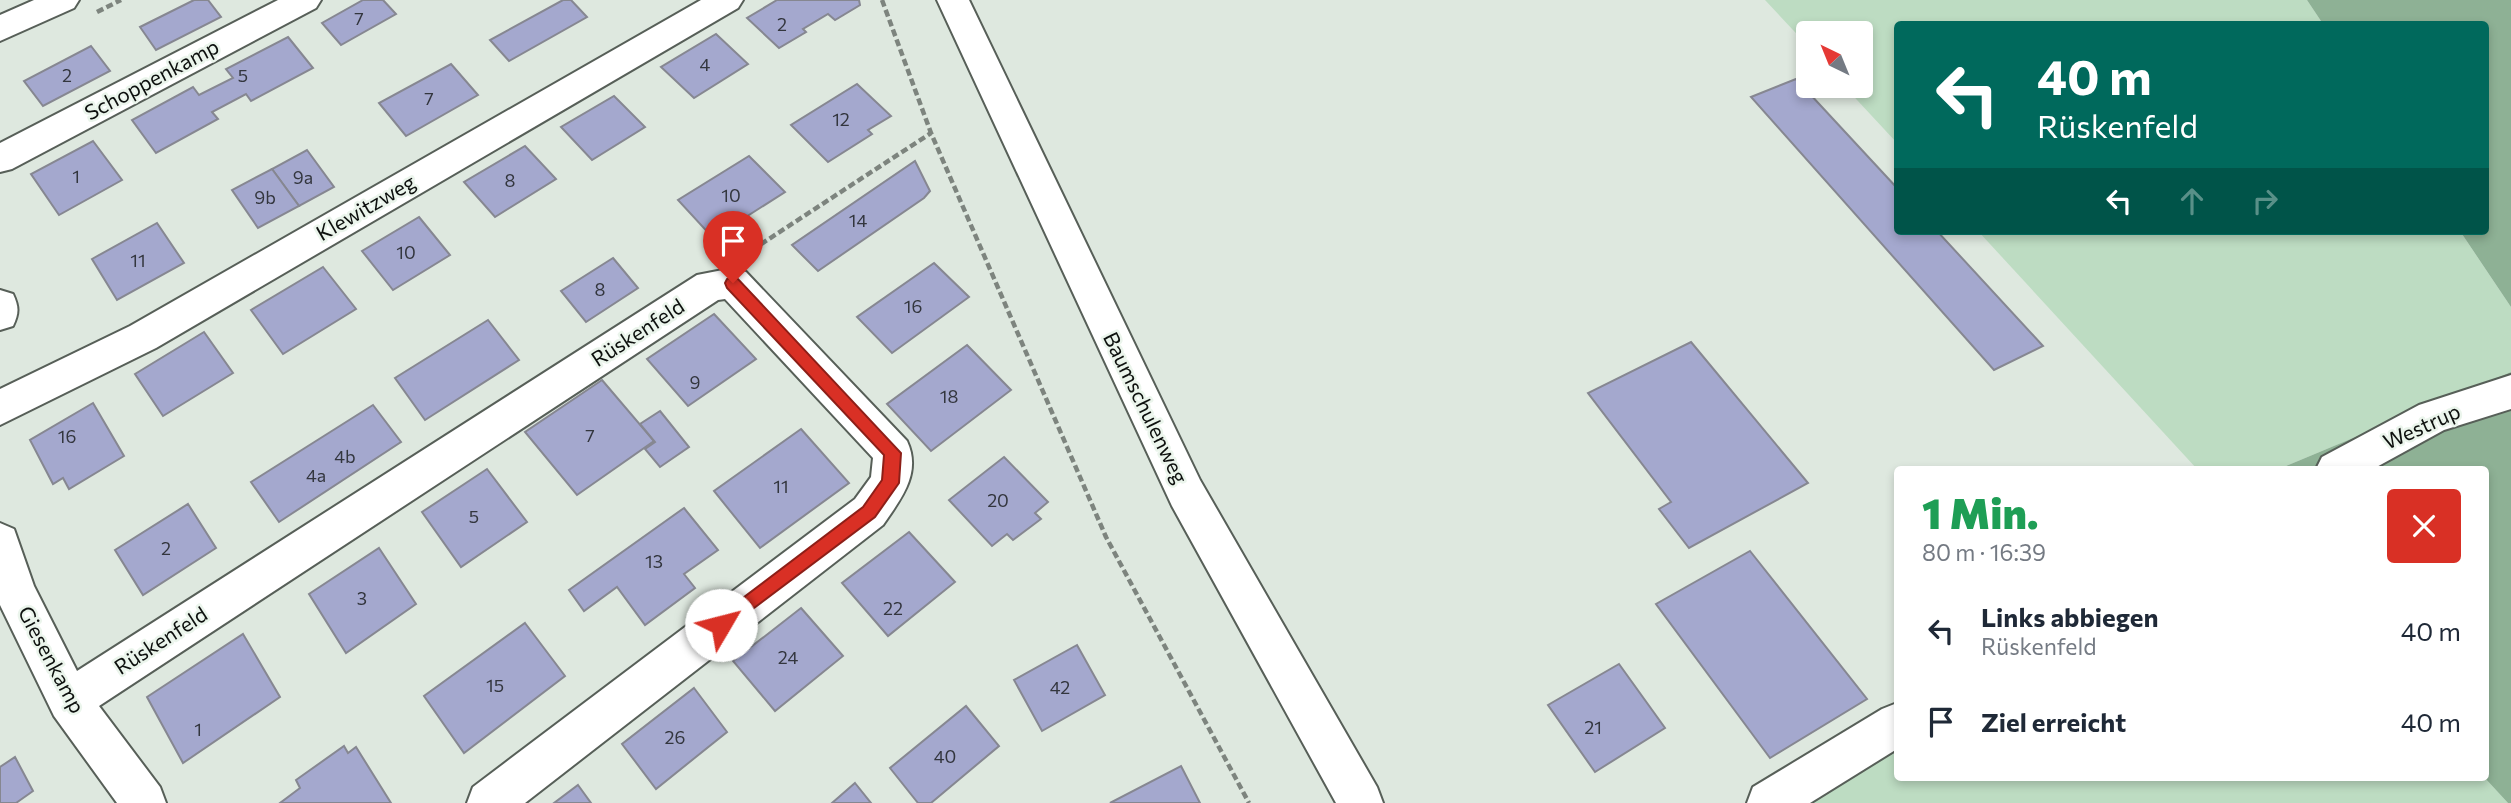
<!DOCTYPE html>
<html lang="de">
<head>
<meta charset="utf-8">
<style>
  body { margin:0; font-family:Commissioner,sans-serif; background:#f2f2f3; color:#1f2937; height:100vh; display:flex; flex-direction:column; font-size:26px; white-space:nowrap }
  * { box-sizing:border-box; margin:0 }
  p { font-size:23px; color:#747a83 }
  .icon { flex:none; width:38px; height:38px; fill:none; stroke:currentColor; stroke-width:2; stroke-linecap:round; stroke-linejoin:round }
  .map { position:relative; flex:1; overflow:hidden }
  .details { position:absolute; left:1894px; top:466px; width:595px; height:315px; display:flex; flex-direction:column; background:#fff; border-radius:7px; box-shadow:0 4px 10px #0003 }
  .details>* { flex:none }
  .guide { position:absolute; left:1894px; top:21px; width:595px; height:214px; border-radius:7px; box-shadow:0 4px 10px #0003; background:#00695c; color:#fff; overflow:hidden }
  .needle { width:46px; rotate:317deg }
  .buttons { position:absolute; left:1796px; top:21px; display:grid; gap:14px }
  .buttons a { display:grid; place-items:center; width:77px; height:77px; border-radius:7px; background:#fff; box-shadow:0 4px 10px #0003; font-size:35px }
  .pin { position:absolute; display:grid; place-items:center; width:60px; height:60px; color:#fff; margin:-72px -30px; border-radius:50% 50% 50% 0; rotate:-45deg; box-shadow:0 0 7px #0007 }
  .pin .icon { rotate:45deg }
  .me { position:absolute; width:77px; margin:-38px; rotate:53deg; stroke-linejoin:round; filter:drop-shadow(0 0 5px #0008) }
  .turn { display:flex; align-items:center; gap:24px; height:147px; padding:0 28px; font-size:32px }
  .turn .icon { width:91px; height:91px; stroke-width:2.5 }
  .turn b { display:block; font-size:49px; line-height:60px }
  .lanes { display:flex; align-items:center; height:66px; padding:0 28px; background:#0003; justify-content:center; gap:35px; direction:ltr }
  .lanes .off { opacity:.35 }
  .round { display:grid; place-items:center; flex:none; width:74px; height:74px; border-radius:7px; background:#f2f2f3 }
  .headline { display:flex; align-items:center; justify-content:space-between; height:119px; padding:0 28px }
  h1 { font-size:42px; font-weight:800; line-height:52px; color:#1e9e55 }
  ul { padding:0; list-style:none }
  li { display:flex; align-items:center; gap:21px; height:91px; padding:0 28px }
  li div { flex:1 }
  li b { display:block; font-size:26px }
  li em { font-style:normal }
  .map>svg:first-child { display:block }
</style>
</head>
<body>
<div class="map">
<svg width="2511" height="803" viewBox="0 0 2511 803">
  <rect width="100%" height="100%" fill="#dee8df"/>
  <g fill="#bddcc2">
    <path d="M1765,0h542l16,24h-426v119l-53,-57h16v-53h-52v13z"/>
    <path d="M1978,231h482l51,76v65l-232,97h-82z"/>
    <path d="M1897,705v72h587l24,26h-762z"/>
  </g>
  <g fill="#8eb195">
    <path d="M2307,0h204v307l-51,-76h25v-207h-162z"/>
    <path d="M2511,372v431h-3l-24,-26 1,-308h-206z"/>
  </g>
  <g fill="#a4a8ce" stroke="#868791" stroke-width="2">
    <path d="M194,0h14l13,17 -65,33 -16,-23z"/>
    <path d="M363,0h20l13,14 -55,31 -19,-22z"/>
    <path d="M563,0h8l16,17 -78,44 -19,-21z"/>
    <path d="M777,0h82l1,5 -25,15 -7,-6 -25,15 3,3 -27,16 -32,-30z"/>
    <path d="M716,34l32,30 -54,34 -33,-31z"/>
    <path d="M288,37l25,31 -62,33 -5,-7 -34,18 6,7 -62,34 -24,-33 61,-33 6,8 34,-17 -7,-9z"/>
    <path d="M91,46l19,25 -67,35 -19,-25z"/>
    <path d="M451,64l27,31 -72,41 -27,-33z"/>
    <path d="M1796,79l101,109v43h40l106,115 -49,24 -243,-273z"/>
    <path d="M857,84l34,32 -23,14 4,4 -44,28 -37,-37z"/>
    <path d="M614,96l31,31 -53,33 -31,-33z"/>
    <path d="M93,141l29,39 -63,35 -28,-41z"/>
    <path d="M525,146l31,33 -61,38 -31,-35z"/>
    <path d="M307,150l27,37 -35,19 -27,-37z"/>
    <path d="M749,156l36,36 -72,46 -35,-38z"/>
    <path d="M915,161l15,30 -6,7 -106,73 -26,-26z"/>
    <path d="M272,169l27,37 -41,22 -26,-38z"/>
    <path d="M419,217l31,38 -57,35 -31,-39z"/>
    <path d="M157,223l27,40 -67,37 -25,-41z"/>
    <path d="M613,258l25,30 -52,34 -25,-31z"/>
    <path d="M934,263l35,34 -77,56 -35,-36z"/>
    <path d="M323,267l33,42 -73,45 -32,-44z"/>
    <path d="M714,314l42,45 -68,47 -41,-47z"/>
    <path d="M488,320l31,40 -94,60 -30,-42z"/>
    <path d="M204,332l29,41 -70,43 -28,-42z"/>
    <path d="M1691,342l117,141 -119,65 -30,-39 12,-7 -83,-109z"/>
    <path d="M967,345l44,45 -80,61 -44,-47z"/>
    <path d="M602,380l52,61 -77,54 -52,-63z"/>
    <path d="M93,403l31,53 -55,33 -6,-11 -10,6 -23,-44z"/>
    <path d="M373,405l28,37 -122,80 -28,-40z"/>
    <path d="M660,411l29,36 -29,20 -15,-18 10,-7 -15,-18z"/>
    <path d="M801,429l48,54 -89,65 -46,-57z"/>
    <path d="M1004,457l44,45 -13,11 6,6 -28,21 -6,-6 -15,12 -43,-46z"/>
    <path d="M487,469l40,53 -66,45 -39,-55z"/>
    <path d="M188,504l28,44 -73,47 -28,-45z"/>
    <path d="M684,508l34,42 -34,24 11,14 -50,37 -28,-38 -33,24 -15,-21z"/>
    <path d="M909,532l46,50 -67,54 -46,-53z"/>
    <path d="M379,548l37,56 -70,49 -37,-59z"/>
    <path d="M1750,551l117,148 -97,59 -114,-154z"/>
    <path d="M801,608l42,48 -68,55 -42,-50z"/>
    <path d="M525,623l40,53 -101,77 -40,-57z"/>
    <path d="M243,634l37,63 -97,66 -36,-66z"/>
    <path d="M1077,645l28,50 -63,36 -28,-51z"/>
    <path d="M1619,664l46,64 -70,44 -47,-67z"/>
    <path d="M694,688l33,44 -71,57 -34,-45z"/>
    <path d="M966,706l33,40 -68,57h-13l-28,-35z"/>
    <path d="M344,746l4,7 8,-6 35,56h-111l20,-15 -4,-8z"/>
    <path d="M15,757l18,34 -17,12h-16v-36z"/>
    <path d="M1181,766l19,37h-90z"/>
    <path d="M855,783l16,20h-39z"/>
    <path d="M578,785l13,18h-37z"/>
  </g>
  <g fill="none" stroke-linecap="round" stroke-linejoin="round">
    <g stroke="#575f58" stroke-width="4">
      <g id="minor">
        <path d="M34,0h45l-5,8 -74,33v-26z"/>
        <path d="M278,0h43l-5,8 -304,161 -12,3v-29z"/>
        <path d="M701,0h42l-5,8 -582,340 -156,77v-36l130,-63z"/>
        <path d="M937,0h32l231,480 177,307 6,16h-47l-164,-297z"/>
        <path d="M733,268l13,4 161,169c15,32 -6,58 -24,84l-358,278h-58l6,-16 382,-288 16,-22 2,-19 -148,-159 -7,1 -619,406 61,81 6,16h-49l-63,-87 -54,-111v-82l14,6 20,57 43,85 620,-396z"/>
        <path d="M0,290l13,4c6,13 6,19 0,32l-13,4z"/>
        <path d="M2511,375v34l-67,21 -71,39h-57l6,-12 97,-52z"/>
        <path d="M1897,703v46l-87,54h-63l6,-16 129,-78z"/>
      </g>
    </g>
    <g stroke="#7d847e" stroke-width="4.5" stroke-dasharray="7 3.5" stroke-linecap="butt">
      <path d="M882,0l49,133 175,404 143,266"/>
      <path d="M97,12l24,-12"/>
      <path d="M752,250l179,-117"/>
    </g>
    <use href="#minor" fill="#fff" fill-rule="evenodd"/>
  </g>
  <path fill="#d93025" stroke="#8d1f18" stroke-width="2" d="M733,277l5,2 163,174 -2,30 -24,34 -154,116 -6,-2 -3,-6 3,-6 148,-112 19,-27 2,-25 -157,-167 -2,-5 2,-4z"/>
  <g text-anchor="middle" stroke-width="5" stroke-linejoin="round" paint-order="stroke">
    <g font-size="18" fill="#33363e">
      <text x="359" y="25">7</text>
      <text x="782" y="31">2</text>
      <text x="705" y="71">4</text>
      <text x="67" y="82">2</text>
      <text x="243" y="82">5</text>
      <text x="429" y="105">7</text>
      <text x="841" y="126">12</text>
      <text x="76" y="183">1</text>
      <text x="303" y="184">9a</text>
      <text x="510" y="187">8</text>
      <text x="731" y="202">10</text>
      <text x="265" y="204">9b</text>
      <text x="858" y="227">14</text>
      <text x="406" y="259">10</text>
      <text x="138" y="267">11</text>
      <text x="600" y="296">8</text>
      <text x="913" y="313">16</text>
      <text x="695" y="389">9</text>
      <text x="949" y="403">18</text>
      <text x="590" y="442">7</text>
      <text x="67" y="443">16</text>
      <text x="345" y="463">4b</text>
      <text x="316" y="482">4a</text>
      <text x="781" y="493">11</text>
      <text x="998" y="507">20</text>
      <text x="474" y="523">5</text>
      <text x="166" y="555">2</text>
      <text x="654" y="568">13</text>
      <text x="362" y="605">3</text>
      <text x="893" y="615">22</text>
      <text x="788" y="664">24</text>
      <text x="495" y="692">15</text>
      <text x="1060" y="694">42</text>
      <text x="1593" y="734">21</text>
      <text x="198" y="736">1</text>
      <text x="675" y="744">26</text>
      <text x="945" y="763">40</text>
    </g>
    <g font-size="21" fill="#0d100e" stroke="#ebf5ec">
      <text transform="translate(152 80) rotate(-28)" y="7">Schoppenkamp</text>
      <text transform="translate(366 208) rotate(-30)" y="7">Klewitzweg</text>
      <text transform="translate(638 333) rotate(-33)" y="7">Rüskenfeld</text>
      <text transform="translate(1145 408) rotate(64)" y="7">Baumschulenweg</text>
      <text transform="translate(2422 427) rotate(-24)" y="7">Westrup</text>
      <text transform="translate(161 641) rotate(-33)" y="7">Rüskenfeld</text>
      <text transform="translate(51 660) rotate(62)" y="7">Giesenkamp</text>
    </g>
  </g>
</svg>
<div class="buttons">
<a><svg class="needle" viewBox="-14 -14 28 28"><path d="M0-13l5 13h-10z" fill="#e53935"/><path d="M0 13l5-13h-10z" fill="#747a83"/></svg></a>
</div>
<div class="pin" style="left:733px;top:283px;background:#d93025"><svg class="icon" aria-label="arrive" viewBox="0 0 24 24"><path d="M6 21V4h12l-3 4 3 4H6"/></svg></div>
<svg class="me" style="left:721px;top:625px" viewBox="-20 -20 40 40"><circle r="19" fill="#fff"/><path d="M0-13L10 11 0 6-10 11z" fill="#d93025"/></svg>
<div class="guide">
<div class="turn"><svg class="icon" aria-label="left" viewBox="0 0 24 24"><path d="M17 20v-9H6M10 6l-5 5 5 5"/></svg><div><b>40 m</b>Rüskenfeld</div></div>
<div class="lanes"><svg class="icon" aria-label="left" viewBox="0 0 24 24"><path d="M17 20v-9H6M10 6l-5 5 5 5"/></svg><svg class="icon off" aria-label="ahead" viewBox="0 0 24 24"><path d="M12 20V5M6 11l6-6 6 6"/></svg><svg class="icon off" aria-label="right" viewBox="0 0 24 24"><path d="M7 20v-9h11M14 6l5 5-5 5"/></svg></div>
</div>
<section class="details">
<div class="headline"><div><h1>1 Min.</h1><p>80 m · 16:39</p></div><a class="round" style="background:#d93025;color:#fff"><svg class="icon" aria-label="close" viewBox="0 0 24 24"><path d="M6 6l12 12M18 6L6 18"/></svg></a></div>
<ul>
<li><svg class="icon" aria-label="left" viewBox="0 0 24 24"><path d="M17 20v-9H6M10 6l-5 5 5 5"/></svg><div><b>Links abbiegen</b><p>Rüskenfeld</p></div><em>40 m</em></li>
<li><svg class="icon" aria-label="arrive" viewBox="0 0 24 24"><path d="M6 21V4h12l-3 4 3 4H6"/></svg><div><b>Ziel erreicht</b></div><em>40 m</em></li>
</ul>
</section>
</div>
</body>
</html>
